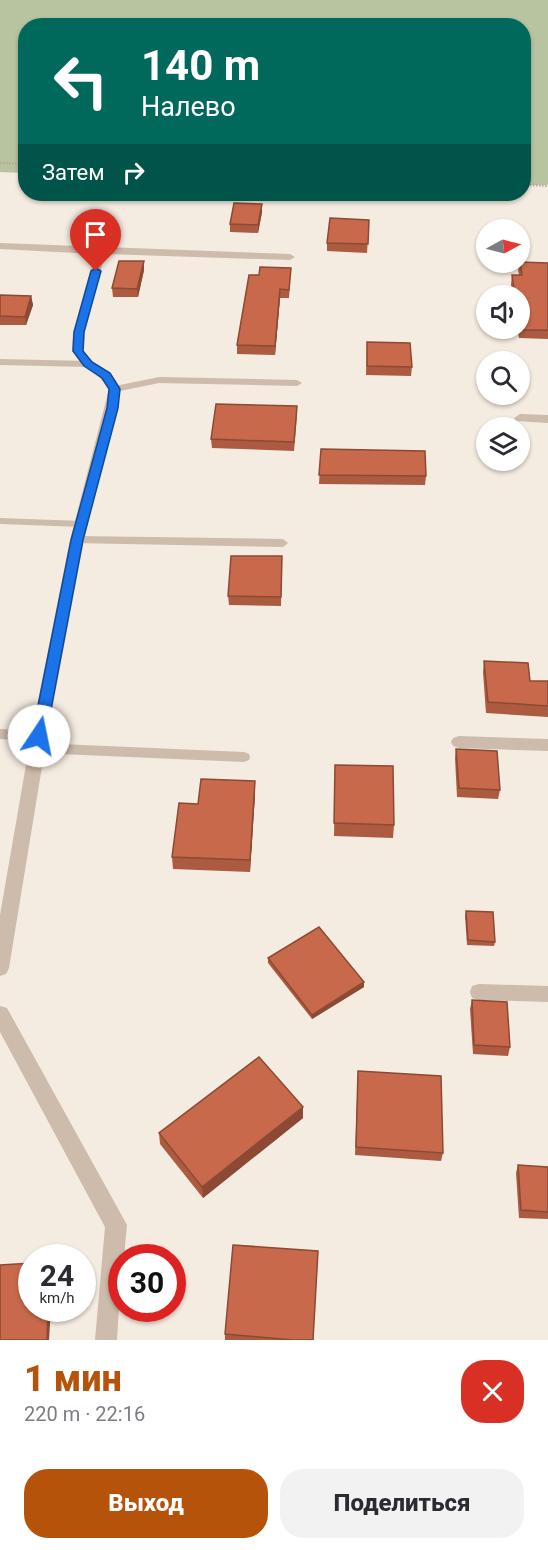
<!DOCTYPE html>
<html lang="ru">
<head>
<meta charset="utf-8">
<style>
  body { margin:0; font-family:Roboto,sans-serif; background:#f2f2f3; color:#2b2b33; height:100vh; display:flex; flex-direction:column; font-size:22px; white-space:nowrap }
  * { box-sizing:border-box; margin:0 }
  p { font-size:20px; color:#7c7c81 }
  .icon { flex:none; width:33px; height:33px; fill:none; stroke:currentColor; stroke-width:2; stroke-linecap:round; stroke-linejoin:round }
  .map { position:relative; height:1340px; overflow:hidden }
  .panel { display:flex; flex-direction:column; background:#fff; flex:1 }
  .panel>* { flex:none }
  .hud { position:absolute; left:18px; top:18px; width:513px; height:183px; border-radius:24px; box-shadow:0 2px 4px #0004; background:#00695c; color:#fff; overflow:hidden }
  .needle { width:39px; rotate:83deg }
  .controls { position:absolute; left:476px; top:219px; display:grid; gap:12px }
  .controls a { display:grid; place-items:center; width:54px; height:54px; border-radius:50%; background:#fff; box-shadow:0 2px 4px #0004; font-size:30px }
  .speed { position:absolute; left:18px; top:1244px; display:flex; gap:12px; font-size:30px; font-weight:700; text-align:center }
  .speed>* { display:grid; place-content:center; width:78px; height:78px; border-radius:50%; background:#fff; box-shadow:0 2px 4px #0004; line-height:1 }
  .speed small { font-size:15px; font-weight:400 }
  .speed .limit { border:9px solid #d22; background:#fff; color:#111 }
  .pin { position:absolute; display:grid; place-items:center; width:51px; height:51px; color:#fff; margin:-62px -26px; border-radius:50% 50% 50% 0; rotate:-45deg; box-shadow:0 0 6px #0007 }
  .pin .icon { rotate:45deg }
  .me { position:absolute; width:66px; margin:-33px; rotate:11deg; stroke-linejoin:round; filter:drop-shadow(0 0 4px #0008) }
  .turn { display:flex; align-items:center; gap:21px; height:126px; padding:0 24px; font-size:27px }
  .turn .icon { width:78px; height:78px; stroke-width:2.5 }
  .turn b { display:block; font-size:42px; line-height:51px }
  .then { display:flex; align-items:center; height:57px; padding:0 24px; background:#0003; gap:12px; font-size:22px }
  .round { display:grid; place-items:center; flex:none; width:63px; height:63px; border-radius:24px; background:#f2f2f3 }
  .summary { display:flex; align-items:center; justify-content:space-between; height:102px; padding:0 24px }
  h1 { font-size:36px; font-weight:800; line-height:45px; color:#b45309 }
  .cta { display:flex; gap:12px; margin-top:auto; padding:12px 24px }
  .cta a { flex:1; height:69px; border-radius:24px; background:#b45309; color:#fff; font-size:24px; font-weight:800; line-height:69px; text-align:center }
  .cta a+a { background:#f2f2f3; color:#2b2b33 }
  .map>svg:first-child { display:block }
</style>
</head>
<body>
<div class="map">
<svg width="548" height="1340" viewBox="0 0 548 1340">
  <rect width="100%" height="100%" fill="#f4ebe1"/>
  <path fill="#b8c4a0" d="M0,0h548v185h-24v-159h-498l-1,147 -25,-1z"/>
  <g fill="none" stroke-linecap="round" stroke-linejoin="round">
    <g stroke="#b9a596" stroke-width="2" stroke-dasharray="1.5 1.5" stroke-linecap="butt">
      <path d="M0,163l26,1"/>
      <path d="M524,185l24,1"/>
    </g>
    <g fill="#cdbbac" fill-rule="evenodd">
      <path d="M0,359l88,2 5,3 -5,3 -88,-2z"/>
      <path d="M159,377l138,3 5,3 -5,3 -138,-3 -44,9 -5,-3 5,-3z"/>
      <path d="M0,518l82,3 5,3 -5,3 -82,-3z"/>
      <path d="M77,536l206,3 5,4 -5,4 -210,-4 -1,-3z"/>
      <path d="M0,729l39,2 4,2 2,3 -2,3 -4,2 -39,-2z"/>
      <path d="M37,743l207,9 5,2 1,3 -1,3 -5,2 -207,-9 -4,-2 -2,-3 2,-3z"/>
    </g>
    <g fill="#cdbbac" fill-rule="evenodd">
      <path d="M0,243l290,11 5,3 -5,3 -185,-6 -20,78 -1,19 8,11 18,11 11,16 -37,151 -37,196 -38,232 -3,6 -6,2v-61l31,-179 39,-196 39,-151c-10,-15 -26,-23 -37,-38l1,-19 22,-78 -95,-5z"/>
      <path d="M520,414l28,1v8l-32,-2 -2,-3z"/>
      <path d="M459,736l89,3v12l-89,-3 -6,-2 -2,-4 2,-4z"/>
      <path d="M479,984l69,2v16l-69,-2 -7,-2 -2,-6 2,-6z"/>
      <path d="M0,1006l7,2 120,217 -3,32h-2l-5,83h-22l10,-113 -105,-195z"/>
    </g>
  </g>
  <g fill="#ac5a40">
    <path d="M262,204v8l-4,21 -28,-1v-8z"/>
    <path d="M369,220l-2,33 -40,-2v-8z"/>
    <path d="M144,261v9l-6,27h-25l-1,-9z"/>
    <path d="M520,262l28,1v76l-29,-1 -2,-10h2v-32h-7l-1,-12 1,-9h7l-1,-5z"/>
    <path d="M291,268l-2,30h-9l-5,57 -38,-1v-9l22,-70z"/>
    <path d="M0,295l31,1 2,9 -7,20h-26z"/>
    <path d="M367,342l45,25 -1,9 -45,-1z"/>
    <path d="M297,415l-3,36 -82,-3 -1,-9z"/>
    <path d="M321,449l105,27 -1,9 -106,-1z"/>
    <path d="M282,556l-1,50 -52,-1 -1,-9z"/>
    <path d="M484,661l46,20h18v36l-62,-4 -3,-41z"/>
    <path d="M456,749l44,41 -2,9 -41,-2 -2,-39z"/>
    <path d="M335,777l59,48 -1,13 -59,-2z"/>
    <path d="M255,794l-5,78 -77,-3 -1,-12 26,-53z"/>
    <path d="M466,911l29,31 -1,4 -27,-1 -2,-29z"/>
    <path d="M268,958l96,29 -52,32 -44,-56z"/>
    <path d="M472,1000l38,47 -2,9 -35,-2 -3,-45z"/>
    <path d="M358,1071l85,82 -2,8 -86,-6z"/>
    <path d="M303,1118l-100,80 -43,-54 -1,-11z"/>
    <path d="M518,1165l30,2v52l-29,-1 -3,-45z"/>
    <path d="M225,1334l88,6h-88z"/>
  </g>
  <g fill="#8c4a34">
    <path d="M262,204v8l-4,21v-8z"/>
    <path d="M144,261v9l-6,27 -1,-8z"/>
    <path d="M280,289v9l-5,57v-9z"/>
    <path d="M31,296l2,9 -7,20 -1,-8z"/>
    <path d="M255,781v13l-5,78v-12z"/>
    <path d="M364,982v5l-52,32v-4z"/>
    <path d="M303,1107v11l-100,80 -1,-11z"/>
    <path d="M48,1308h3l-2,32h-2z"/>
  </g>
  <g fill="#c8694b" stroke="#8c4a34" stroke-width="1.5">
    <path d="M234,203l28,1 -4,21 -28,-1z"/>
    <path d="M330,218l39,2 -1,24 -41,-1z"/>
    <path d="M119,261h25l-7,28 -25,-1z"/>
    <path d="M520,262l28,1v67h-28l-1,-7v-27h-4l-3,-21h10z"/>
    <path d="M260,267l31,1 -2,22 -9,-1 -5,57 -38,-1 12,-70h10z"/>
    <path d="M0,295l31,1 -6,21 -25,-1z"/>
    <path d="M367,342l43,1 2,24 -45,-1z"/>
    <path d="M216,404l81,2 -3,36 -83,-3z"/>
    <path d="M321,449l104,2 1,25 -107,-1z"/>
    <path d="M231,556h51l-1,41 -53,-1z"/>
    <path d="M484,661l44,2 2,18h18v25l-60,-4z"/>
    <path d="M456,749l41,2 3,39 -41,-2z"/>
    <path d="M335,765l58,1 1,59 -60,-2z"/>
    <path d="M201,779l54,2 -5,79 -78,-3 7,-54 19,1z"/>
    <path d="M466,911l27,1 2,30 -27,-2z"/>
    <path d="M319,927l45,55 -52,33 -44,-57z"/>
    <path d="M472,1000l35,2 3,45 -36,-2z"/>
    <path d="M259,1057l44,50 -101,80 -43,-54z"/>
    <path d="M358,1071l83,5 2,77 -87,-6z"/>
    <path d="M518,1165l30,2v45l-27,-2z"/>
    <path d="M233,1245l85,6 -5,89h-20l-68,-6z"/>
    <path d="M32,1263v45h16l-1,32h-47v-75z"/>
  </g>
  <path fill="#1a73e8" stroke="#114b97" stroke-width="1.5" d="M96,268l5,3 -17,61 -1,19 9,11 18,11 10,16 -2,19 -35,132 -37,196 -7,5 -7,-5 39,-196 36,-132 2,-19 -7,-11 -18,-12 -11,-15 1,-19 17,-61z"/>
</svg>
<div class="controls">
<a><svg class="needle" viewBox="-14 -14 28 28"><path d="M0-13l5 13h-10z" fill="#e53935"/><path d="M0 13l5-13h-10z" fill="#7c7c81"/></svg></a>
<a><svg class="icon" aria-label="sound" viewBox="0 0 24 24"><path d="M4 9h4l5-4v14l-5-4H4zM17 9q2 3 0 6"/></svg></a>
<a><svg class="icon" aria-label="search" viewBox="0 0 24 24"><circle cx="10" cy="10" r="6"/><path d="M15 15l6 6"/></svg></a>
<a><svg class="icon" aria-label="layers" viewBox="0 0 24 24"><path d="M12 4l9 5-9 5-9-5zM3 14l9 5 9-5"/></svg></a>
</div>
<div class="speed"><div>24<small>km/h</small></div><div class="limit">30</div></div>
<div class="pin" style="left:96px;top:271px;background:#d93025"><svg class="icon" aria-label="arrive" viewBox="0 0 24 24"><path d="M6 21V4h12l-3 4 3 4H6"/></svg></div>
<svg class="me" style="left:39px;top:736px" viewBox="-20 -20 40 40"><circle r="19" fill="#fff"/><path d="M0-13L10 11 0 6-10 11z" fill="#1a73e8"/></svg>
<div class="hud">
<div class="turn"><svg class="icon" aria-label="left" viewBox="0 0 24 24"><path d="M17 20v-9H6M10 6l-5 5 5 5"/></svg><div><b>140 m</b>Налево</div></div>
<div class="then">Затем<svg class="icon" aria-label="right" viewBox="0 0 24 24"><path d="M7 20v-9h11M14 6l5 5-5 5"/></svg></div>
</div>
</div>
<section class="panel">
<div class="summary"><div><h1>1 мин</h1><p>220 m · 22:16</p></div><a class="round" style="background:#d93025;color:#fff"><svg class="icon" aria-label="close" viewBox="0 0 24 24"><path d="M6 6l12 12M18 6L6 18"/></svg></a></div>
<div class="cta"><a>Выход</a><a>Поделиться</a></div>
</section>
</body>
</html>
